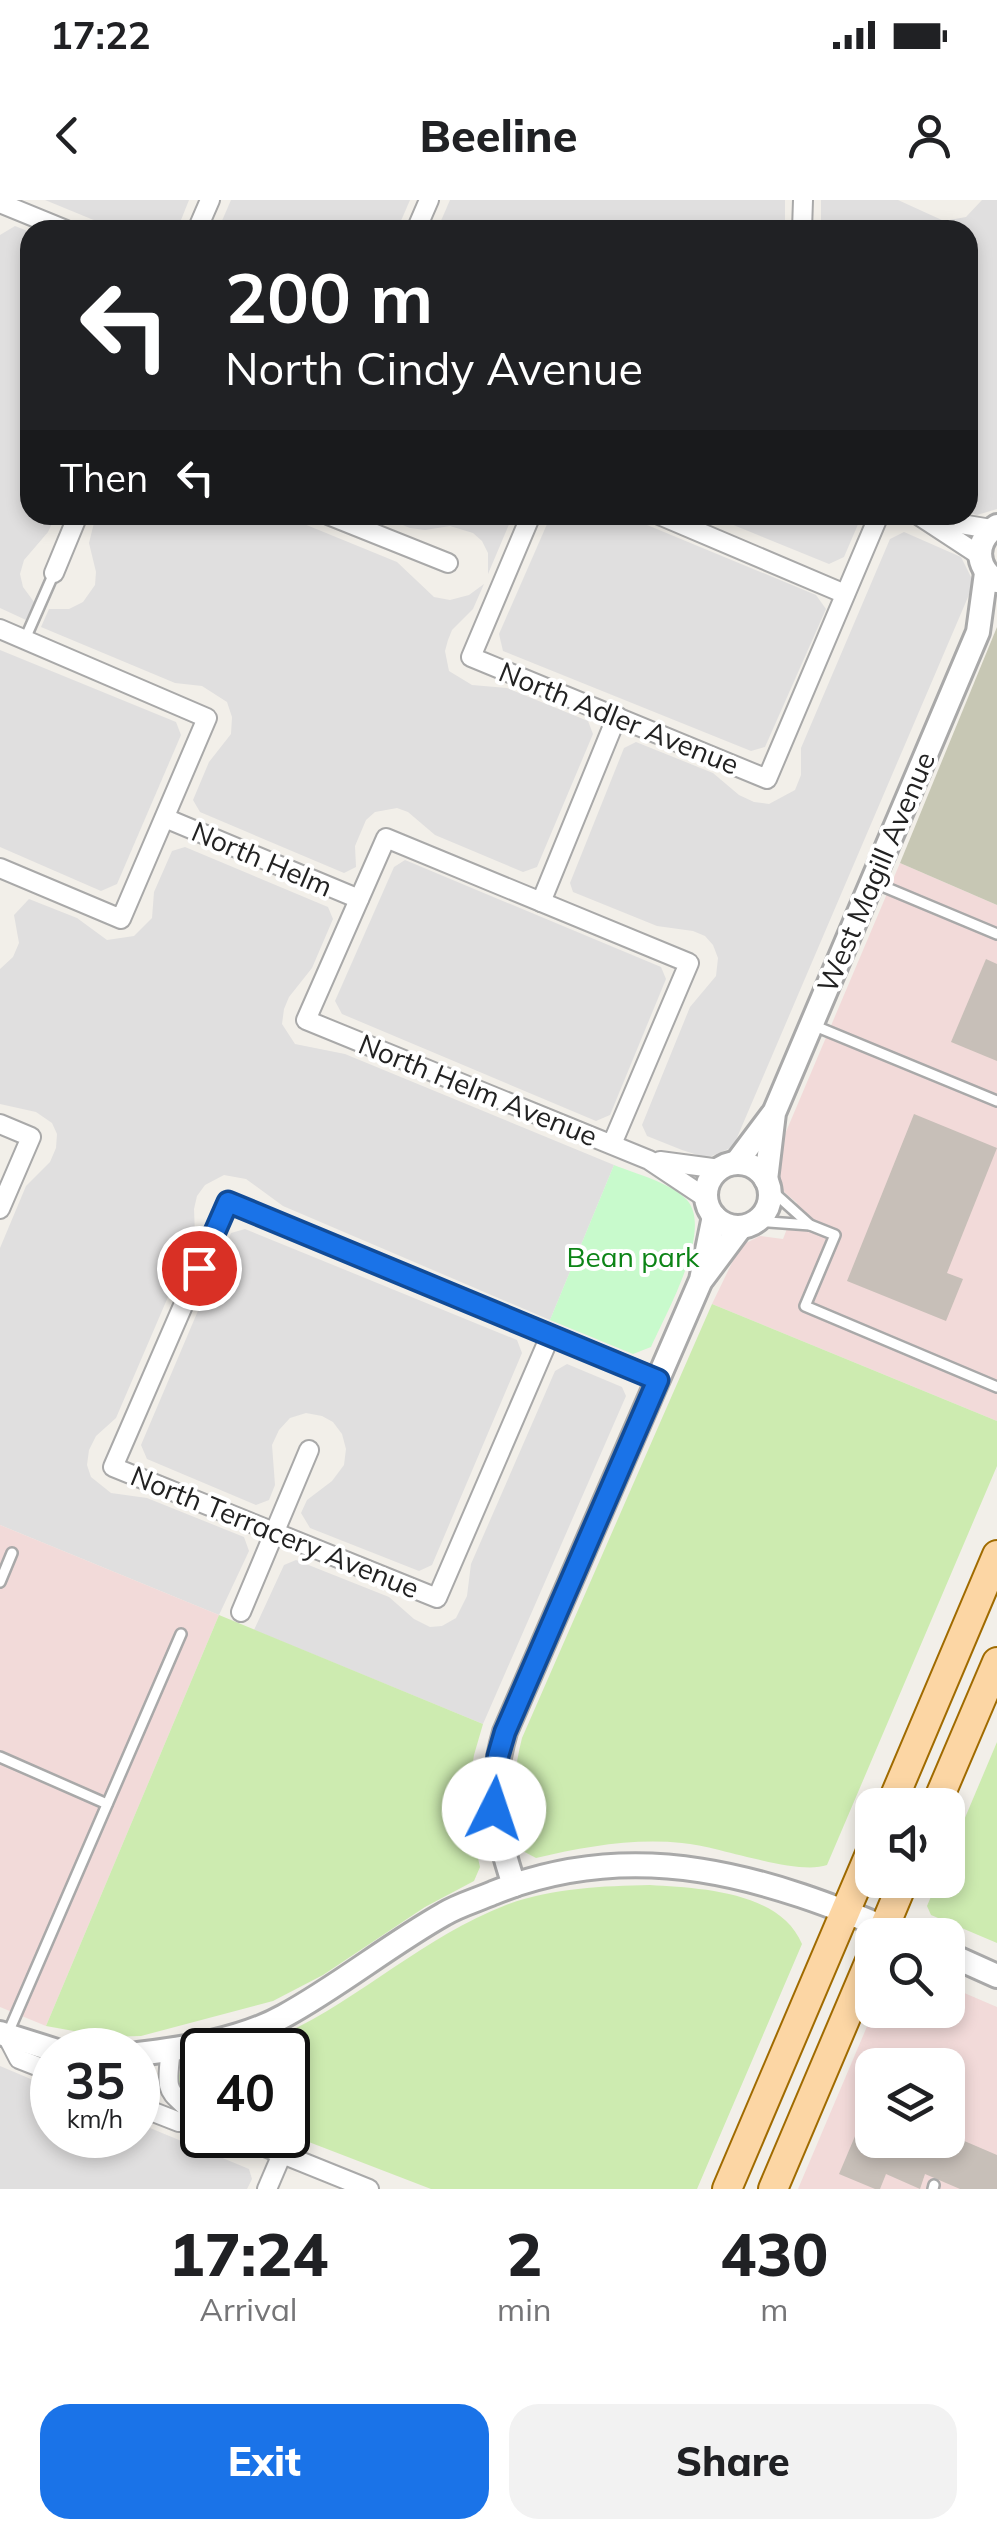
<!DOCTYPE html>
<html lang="en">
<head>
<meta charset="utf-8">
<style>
  body { margin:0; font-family:Mulish,sans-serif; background:#f2f2f2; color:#202124; height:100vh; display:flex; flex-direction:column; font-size:38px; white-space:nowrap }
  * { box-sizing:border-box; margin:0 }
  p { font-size:32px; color:#757577 }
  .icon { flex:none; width:55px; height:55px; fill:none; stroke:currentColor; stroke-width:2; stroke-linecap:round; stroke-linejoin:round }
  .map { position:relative; height:1989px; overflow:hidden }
  .panel { display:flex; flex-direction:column; background:#fff; flex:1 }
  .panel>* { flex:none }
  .hud { position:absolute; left:20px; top:20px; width:958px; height:305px; border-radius:30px; box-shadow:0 5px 15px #0003; background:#202124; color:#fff; overflow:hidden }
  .buttons { position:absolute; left:855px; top:1588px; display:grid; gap:20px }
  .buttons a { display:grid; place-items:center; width:110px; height:110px; border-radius:20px; background:#fff; box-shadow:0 5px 15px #0003; font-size:50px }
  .speed { position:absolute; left:30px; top:1828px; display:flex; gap:20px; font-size:50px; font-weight:700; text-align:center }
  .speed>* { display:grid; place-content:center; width:130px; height:130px; border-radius:50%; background:#fff; box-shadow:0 5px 15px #0003; line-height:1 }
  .speed small { font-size:25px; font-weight:400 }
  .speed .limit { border:5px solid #111; border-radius:15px; background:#fff; color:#111 }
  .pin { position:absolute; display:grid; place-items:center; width:85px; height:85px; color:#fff; margin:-42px; border:5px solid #fff; border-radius:50%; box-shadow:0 2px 10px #0007 }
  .me { position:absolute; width:110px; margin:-55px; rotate:4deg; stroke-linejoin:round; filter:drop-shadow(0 0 8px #0008) }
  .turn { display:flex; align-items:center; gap:35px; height:210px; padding:0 40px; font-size:45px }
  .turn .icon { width:130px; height:130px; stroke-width:2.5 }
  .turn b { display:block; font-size:70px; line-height:85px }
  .then { display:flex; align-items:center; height:95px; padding:0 40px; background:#0003; gap:20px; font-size:38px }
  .eta { display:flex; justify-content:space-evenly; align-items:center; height:170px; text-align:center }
  .eta b { font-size:60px; font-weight:800; line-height:70px }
  .action { display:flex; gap:20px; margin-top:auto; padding:20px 40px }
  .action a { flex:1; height:115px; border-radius:30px; background:#1a73e8; color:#fff; font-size:40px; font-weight:800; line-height:115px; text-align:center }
  .action a+a { background:#f2f2f2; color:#202124 }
  .status { display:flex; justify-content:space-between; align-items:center; height:70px; padding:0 50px; background:#fff; direction:ltr }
  .status svg { height:28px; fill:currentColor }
  header { display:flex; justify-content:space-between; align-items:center; height:130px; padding:0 40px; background:#fff; font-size:45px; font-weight:800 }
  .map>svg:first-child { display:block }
</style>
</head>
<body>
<div class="status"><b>17:22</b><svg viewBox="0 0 49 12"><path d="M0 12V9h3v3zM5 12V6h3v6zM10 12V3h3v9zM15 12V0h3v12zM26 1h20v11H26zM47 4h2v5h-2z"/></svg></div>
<header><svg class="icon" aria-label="back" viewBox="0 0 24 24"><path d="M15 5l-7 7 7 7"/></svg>Beeline<svg class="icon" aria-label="person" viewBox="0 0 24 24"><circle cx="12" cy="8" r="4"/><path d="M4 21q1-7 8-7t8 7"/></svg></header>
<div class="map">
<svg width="997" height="1989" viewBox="0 0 997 1989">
  <rect width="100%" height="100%" fill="#f2efe9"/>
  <g fill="#e0dfdf">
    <path d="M45,0h144l-12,30h-59z"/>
    <path d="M231,0h179l-13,30h-179z"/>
    <path d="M450,0h335v30h-348z"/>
    <path d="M821,0h77l46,21 22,-4 16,-17h15v309l-20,6 -9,-3v-282h-147z"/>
    <path d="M15,26l15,6v283h26l-8,17 -24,28 -4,14 3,13 11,15 -8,18 -26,-12v-373z"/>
    <path d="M96,315h186l115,47 37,35 16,3 19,-5 15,-11 -11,25 -21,21 -4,10 -3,11 4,20 23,14 35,3 81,33 5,13 -56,133 -14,5 -88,-37 -27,-23 -11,-4 -22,4 -9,8 -11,26 1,21 -12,6 -144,-61 -7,-12 16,-38 22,-28 1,-17 -5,-15 -25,-16 -27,-3 -134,-56 8,-18h20l14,-7 12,-17 1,-13 -7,-29z"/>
    <path d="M378,315h135l-25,59v-21l-6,-12 -9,-8 -23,-7 -25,4 -15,-2z"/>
    <path d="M551,315h72l193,80 10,14 -61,138 -14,4 -248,-100 -4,-17z"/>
    <path d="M709,315h153l-18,42 -15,7z"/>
    <path d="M904,332l57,25 13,26 -241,564 -26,11 -25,-8 -35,-14 -5,-11 48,-118 26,-31 2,-18 -5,-13 -8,-9 -12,-5 -36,-5 -84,-34 -3,-9 54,-135 12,-6 77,31 26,22 15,7 15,2 26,-14 6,-15v-27l89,-209z"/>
    <path d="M0,450l176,72 5,13 -64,149 -16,7 -101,-44z"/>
    <path d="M185,647l143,60 5,12 -21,49 -23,29 -5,12 -2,15 13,20 50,10 269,111 -64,155 -267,-114 -37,-27 -22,-4 -19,10 -8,11 -3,13 1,25 -79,184 -20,18 -7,14 -2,15 4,12 20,16 36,5 97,39 5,14 -30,64 -219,-90v-277l26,-62 24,-24 6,-14 1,-14 -5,-11 -16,-11 -36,-8v-135l13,-12 6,-14 -5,-28 15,-16 48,19 30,22 27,-4 18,-18 2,-26 18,-41z"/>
    <path d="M405,660l256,107 5,12 -56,136 -14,6 -254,-107 -7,-13 59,-134z"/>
    <path d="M245,1029l272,111 5,13 -90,212 -13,6 -109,-43 -9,-15 6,-13 25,-19 12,-16 2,-16 -4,-15 -9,-12 -11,-6 -16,-3 -16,5 -11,12 -7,15 3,40 -6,15 -13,5 -109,-46 -6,-14 90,-212z"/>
    <path d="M567,1164l55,23 4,9 -143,328 -229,-94 30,-65 12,-5 93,37 25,22 16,8 12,-1 14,-8 11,-22 4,-32 84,-193z"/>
    <path d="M0,1866l52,22v47h86v-12l111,46 3,10 -5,10h-247z"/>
  </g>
  <g fill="#f2dad9" fill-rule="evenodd">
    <path d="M900,663l97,42v516l-285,-117 28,-58 20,-10 23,3 14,-36 -20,-17 -3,-26z"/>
    <path d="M0,1325l219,90 -173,411 -46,-19z"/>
    <path d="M948,1786l49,21v182h-199l76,-179h74zM872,1865h76v75h-76z"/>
  </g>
  <path fill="#c7c7b4" d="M997,427v278l-97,-42z"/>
  <g fill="#cdebb0">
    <path d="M712,1104l285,117v45l-170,399c-31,11 -108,-19 -145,-22 -50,-5 -98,4 -146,15l-15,-8c-9,-39 -9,-73 1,-112z"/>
    <path d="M219,1415l264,109 -9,31 -5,33 2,40 9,39 -6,14 -49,26 -102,68 -50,26 -132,35 -34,1 -61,-11z"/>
    <path d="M997,1542v201l-66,-28 -4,-9 11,-26h10v-22z"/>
    <path d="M650,1685c49,3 130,6 152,59l-105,245h-266l-143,-55v-84h-44c97,-31 168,-109 262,-145 46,-17 96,-19 144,-20z"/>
    <path d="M202,1861v41l-16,-6 -9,-13 4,-15z"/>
  </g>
  <path fill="#c8facc" d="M614,965c22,9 55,17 72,34 29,29 -21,116 -35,148l-18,7 -83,-34z"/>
  <g fill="#c7bfb8">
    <path d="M986,759l11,5v97l-46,-19z"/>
    <path d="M914,914l83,34 -50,125 16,6 -17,42 -99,-40z"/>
    <path d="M872,1896v44h76v-6l49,21v34h-37l-35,-15 -5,15 -34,-15 -6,15h-5l-36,-15z"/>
  </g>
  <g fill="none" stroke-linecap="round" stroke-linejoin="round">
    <g stroke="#a9a9a9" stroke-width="14">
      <g id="service">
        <path d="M25,439l29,-66"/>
        <path d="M875,683l122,51"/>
        <path d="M815,826l182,75"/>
        <path d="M770,989l40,36 25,10 -30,71 192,81"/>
        <path d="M756,1021l54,4"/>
        <path d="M0,1382l12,-29"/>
        <path d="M0,1557l107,47"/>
        <path d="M8,1833l173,-399"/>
        <path d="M933,1989l1,-4"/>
      </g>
    </g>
    <g stroke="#a9a9a9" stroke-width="22">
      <g id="minor">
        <path d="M0,3l66,27"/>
        <path d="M197,30l13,-30"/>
        <path d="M416,30l13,-30"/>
        <path d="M802,30l1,-30"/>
        <path d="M328,315l120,48"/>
        <path d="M531,315l-60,142 296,122 112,-264"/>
        <path d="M659,315l186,79"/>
        <path d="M918,315l61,40"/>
        <path d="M931,319l60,10"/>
        <path d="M54,373l24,-58"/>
        <path d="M0,429l207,89 -86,201 -121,-51"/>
        <path d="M165,618l194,81"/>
        <path d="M541,702l76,-186"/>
        <path d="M0,924l31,13 -31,72"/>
        <path d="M612,944l77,-181 -303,-125 -80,182 343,140 57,38"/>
        <path d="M660,961l60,8"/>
        <path d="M550,1136l-113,262 -324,-131 115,-265 430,177"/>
        <path d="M241,1412l68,-162"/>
        <path d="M7,1836l12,23 33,13"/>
        <path d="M171,1850c-7,51 -1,37 29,71"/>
        <path d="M138,1906l41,16h23"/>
        <path d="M235,1935l134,54"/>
        <path d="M267,1989l15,-35"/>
      </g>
    </g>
    <g stroke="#a9a9a9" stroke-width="28">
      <g id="tertiary">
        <path d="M997,326c-22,14 -23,41 0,55"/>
        <path d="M736,963l36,-48"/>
        <circle cx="738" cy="995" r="32"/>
        <path d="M766,980l8,-67 204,-481 8,-59"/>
        <path d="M703,1078l38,-51"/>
        <path d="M514,1685c-19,-57 -26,-94 -9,-153l196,-452 13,-64"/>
        <path d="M948,1754l49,22"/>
        <path d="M0,1833l54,17"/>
        <path d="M138,1854c48,-6 103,-14 146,-38 55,-30 105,-71 160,-102 15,-9 33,-14 49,-21 143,-58 275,-16 409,42"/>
      </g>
    </g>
    <g stroke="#a06b00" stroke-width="32">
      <g id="primary">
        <path d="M891,1605l106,-250"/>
        <path d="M936,1605l61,-143"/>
        <path d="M881,1735l23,-55"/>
        <path d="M727,1989l145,-340"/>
        <path d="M773,1989l99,-233"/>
      </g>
    </g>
    <use href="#service" stroke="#fff" stroke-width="9"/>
    <use href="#minor" stroke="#fff" stroke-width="18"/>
    <use href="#tertiary" stroke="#fff" stroke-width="22"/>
    <use href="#primary" stroke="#fcd6a4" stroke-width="28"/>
  </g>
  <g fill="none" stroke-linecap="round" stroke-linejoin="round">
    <g stroke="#114b97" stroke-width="25">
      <path id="route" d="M199,1068l29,-66 430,178 -153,352 -7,24 -4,53"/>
    </g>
    <use href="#route" stroke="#1a73e8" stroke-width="18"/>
  </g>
  <g text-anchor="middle" stroke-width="8" stroke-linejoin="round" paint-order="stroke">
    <g font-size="28" fill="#222" stroke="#fff">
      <text transform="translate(619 518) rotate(22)" y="10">North Adler Avenue</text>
      <text transform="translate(262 659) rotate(23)" y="10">North Helm</text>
      <text transform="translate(876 672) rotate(-67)" y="10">West Magill Avenue</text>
      <text transform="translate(478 890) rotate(22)" y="10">North Helm Avenue</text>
      <text transform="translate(275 1332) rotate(22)" y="10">North Terracery Avenue</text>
    </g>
    <g font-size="28" fill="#0c8416" stroke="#fff">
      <text x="633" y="1067">Bean park</text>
    </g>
  </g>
</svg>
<div class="buttons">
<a><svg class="icon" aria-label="sound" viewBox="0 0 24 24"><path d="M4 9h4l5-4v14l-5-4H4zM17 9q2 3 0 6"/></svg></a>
<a><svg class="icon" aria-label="search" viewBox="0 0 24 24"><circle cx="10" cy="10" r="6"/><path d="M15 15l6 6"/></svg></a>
<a><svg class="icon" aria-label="layers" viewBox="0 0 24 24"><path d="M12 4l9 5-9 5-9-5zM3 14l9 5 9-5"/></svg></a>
</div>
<div class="speed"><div>35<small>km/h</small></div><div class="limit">40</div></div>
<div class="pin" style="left:199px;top:1068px;background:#d93025"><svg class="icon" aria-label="arrive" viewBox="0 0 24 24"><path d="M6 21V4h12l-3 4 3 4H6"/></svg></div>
<svg class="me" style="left:494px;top:1609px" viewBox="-20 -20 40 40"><circle r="19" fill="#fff"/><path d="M0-13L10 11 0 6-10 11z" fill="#1a73e8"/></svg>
<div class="hud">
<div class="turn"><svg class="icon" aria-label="left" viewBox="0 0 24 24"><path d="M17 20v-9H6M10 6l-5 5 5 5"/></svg><div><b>200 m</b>North Cindy Avenue</div></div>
<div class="then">Then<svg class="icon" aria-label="left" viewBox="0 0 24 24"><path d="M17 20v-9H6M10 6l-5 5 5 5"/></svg></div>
</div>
</div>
<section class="panel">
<div class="eta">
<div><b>17:24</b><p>Arrival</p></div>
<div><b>2</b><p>min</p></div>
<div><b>430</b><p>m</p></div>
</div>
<div class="action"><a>Exit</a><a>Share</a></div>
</section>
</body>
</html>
